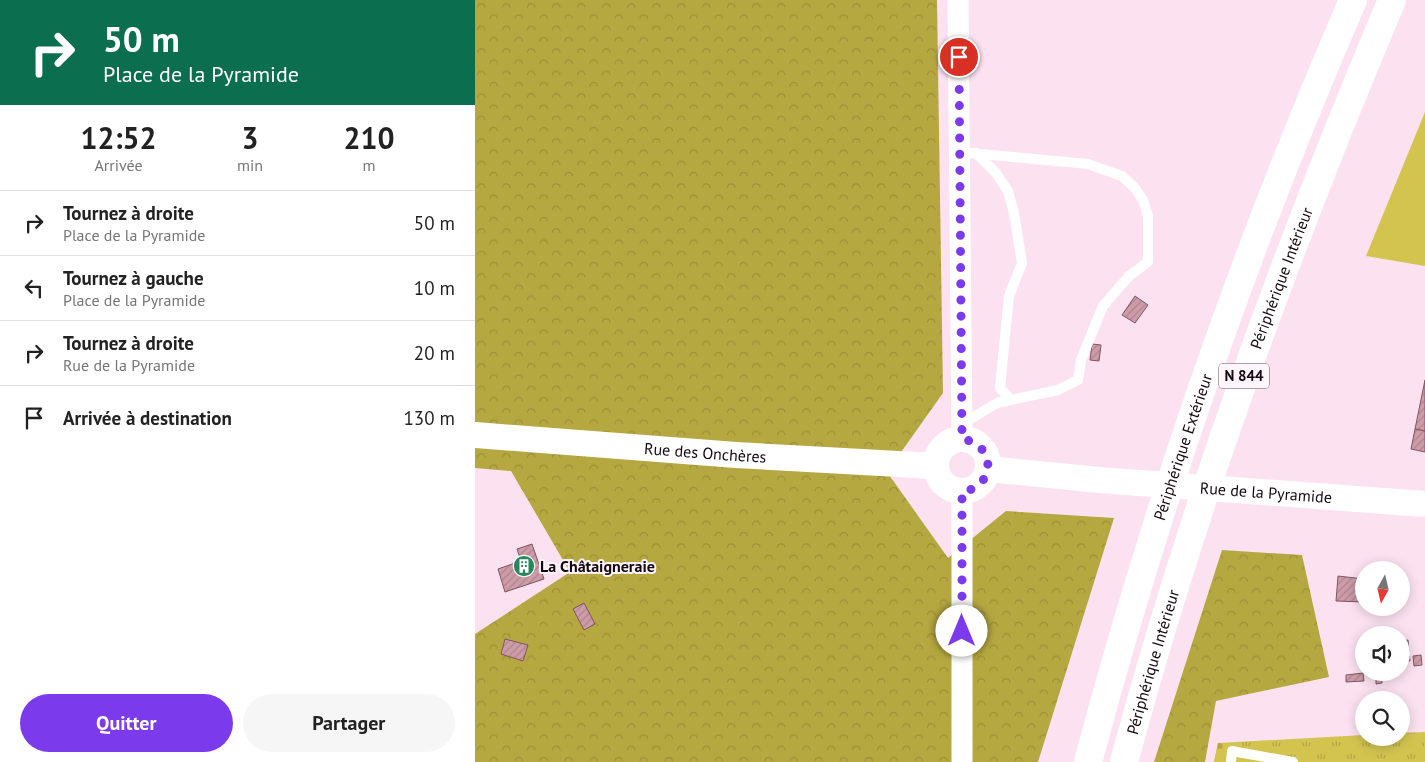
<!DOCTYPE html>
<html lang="fr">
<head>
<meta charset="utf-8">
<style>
  body { margin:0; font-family:"PT Sans",sans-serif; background:#f6f6f6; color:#222; height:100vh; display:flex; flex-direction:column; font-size:19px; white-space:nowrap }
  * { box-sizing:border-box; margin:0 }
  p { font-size:16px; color:#767676 }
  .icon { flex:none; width:28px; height:28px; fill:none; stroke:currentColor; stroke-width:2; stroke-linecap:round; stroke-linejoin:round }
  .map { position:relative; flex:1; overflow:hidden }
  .sheet { display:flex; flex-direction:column; background:#fff; width:475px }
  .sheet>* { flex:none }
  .hud { background:#0b6e4f; color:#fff; overflow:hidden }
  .needle { width:32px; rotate:188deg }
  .tools { position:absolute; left:880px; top:561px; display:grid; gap:10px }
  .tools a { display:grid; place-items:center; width:55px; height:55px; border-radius:50%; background:#fff; box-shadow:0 2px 12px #0003; font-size:25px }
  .pin { position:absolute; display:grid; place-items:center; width:42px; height:42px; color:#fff; margin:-21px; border:2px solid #fff; border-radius:50%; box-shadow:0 1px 5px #0007 }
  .me { position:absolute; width:55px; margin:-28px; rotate:0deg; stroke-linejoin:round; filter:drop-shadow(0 0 4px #0008) }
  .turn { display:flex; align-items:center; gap:18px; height:105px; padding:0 20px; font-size:22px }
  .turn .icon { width:65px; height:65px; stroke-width:2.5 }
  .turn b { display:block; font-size:35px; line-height:42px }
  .eta { display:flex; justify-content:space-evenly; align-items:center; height:85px; text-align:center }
  .eta b { font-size:30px; font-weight:600; line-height:35px }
  .cta { display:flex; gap:10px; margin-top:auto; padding:10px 20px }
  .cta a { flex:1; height:58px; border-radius:30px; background:#7c3aed; color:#fff; font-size:20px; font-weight:600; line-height:58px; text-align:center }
  .cta a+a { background:#f6f6f6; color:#222 }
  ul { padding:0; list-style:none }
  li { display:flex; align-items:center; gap:15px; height:65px; padding:0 20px; border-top:1px solid #e0e0e0 }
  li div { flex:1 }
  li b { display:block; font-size:19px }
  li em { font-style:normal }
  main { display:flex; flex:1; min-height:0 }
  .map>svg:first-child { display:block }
</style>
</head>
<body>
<main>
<section class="sheet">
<div class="hud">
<div class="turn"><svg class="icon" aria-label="right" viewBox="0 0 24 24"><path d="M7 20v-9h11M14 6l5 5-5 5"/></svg><div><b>50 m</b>Place de la Pyramide</div></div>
</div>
<div class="eta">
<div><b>12:52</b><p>Arrivée</p></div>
<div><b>3</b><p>min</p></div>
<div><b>210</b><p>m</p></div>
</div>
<ul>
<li><svg class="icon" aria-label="right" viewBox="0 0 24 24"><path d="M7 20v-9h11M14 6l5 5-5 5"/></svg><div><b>Tournez à droite</b><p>Place de la Pyramide</p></div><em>50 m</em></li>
<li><svg class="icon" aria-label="left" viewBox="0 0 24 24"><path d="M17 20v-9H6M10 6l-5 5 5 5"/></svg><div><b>Tournez à gauche</b><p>Place de la Pyramide</p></div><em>10 m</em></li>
<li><svg class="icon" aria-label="right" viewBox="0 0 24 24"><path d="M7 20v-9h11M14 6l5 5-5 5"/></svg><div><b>Tournez à droite</b><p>Rue de la Pyramide</p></div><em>20 m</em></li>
<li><svg class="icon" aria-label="arrive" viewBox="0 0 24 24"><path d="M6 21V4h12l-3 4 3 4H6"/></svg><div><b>Arrivée à destination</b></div><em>130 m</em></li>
</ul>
<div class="cta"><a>Quitter</a><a>Partager</a></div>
</section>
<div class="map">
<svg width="950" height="762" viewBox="0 0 950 762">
  <defs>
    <pattern id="grass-tufts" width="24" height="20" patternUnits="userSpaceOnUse" patternTransform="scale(1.25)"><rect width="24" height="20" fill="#d3c450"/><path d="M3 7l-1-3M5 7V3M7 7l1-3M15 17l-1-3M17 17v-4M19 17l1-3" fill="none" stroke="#b4a745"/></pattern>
    <pattern id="forest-crowns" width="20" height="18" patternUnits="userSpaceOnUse" patternTransform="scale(1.25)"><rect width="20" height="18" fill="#b6a840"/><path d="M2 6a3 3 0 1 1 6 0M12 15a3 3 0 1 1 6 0" fill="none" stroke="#9c8f37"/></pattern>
    <pattern id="cemetery-stones" width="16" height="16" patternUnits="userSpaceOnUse" patternTransform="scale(1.25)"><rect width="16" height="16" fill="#d3c450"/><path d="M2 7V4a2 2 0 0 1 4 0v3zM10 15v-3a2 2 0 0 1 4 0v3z" fill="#b4a745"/></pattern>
    <pattern id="building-hatch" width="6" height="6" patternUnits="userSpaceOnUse" patternTransform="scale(1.25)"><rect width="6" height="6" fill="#cc9ca8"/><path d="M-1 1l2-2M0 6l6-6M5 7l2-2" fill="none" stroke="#ae858f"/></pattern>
  </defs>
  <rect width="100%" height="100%" fill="#fce2f1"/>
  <path fill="url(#grass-tufts)" d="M950,732v30h-211l4,-19 146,-8v3h37v-5z"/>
  <g fill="url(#forest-crowns)">
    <path d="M0,0h462l6,393 -56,79 61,86 58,-47 108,7 -76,244h-563v-128l95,-62 -59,-101 -36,-3z"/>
    <path d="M747,550l80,5 27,122 -113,24 -11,61h-51z"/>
  </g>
  <path fill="url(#cemetery-stones)" d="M743,743l109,19h-113z"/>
  <path fill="#d3c450" d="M950,112v154l-59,-10z"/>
  <g fill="url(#building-hatch)" stroke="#805561">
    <path d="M660,296l13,9 -13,18 -13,-8z"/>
    <path d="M617,344l9,1 -2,16 -9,-1z"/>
    <path d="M950,380v51l-10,-2z"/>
    <path d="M940,429l10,2v21l-14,-3z"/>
    <path d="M57,544l12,35 -39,13 -7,-23 20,-7 2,-4 -3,-9z"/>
    <path d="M863,576l26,3v-3v26l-28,-1z"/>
    <path d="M109,603l11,21 -11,6 -11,-21z"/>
    <path d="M30,639l23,6 -5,16 -22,-7z"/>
    <path d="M933,640l2,21h-9v-20z"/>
    <path d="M946,655l1,10 -8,1 -1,-10z"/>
    <path d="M901,672h6v11l-6,1z"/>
    <path d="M888,673l1,8 -18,1v-7z"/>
  </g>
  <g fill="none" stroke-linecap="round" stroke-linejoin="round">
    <g stroke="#fff" stroke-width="10">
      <path d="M485,152l128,12 34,12 12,11 9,13 5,16v46l-19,14 -26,30 -22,54 -3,20 -20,10 -61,13 -35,21"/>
      <path d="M501,153l20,20 12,18 6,22 8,50 -13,33 -9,92 11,12"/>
      <path d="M756,762l1,-11 61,11"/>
    </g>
    <g stroke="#fff" stroke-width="21">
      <path d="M483,0l4,439"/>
      <path d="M487,762v-270"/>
    </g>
    <g stroke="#fff" stroke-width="26">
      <path id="s1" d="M0,435l261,20 199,11"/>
      <circle cx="487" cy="465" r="26"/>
      <path id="s2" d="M513,469l111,11 326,24"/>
    </g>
    <g stroke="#fff" stroke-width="28">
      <path id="s3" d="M613,762c69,-260 158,-515 265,-762"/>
      <path id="s4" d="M649,762c70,-261 163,-514 268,-762"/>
    </g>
  </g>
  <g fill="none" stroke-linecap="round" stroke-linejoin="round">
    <path stroke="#7c3aed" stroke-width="9" stroke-dasharray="0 16.2" d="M484,57l3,382c34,5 35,47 0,53v139"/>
  </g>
  <defs>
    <g id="building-disc" transform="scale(1.125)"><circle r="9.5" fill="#26865e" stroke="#fef5fa"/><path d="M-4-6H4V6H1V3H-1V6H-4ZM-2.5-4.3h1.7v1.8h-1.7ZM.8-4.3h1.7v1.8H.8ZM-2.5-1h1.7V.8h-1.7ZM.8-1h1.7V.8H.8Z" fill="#fff"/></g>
  </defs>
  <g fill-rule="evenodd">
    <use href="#building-disc" x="49" y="566"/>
  </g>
  <g text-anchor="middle" stroke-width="4" stroke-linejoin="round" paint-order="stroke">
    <rect fill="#fef5fa" stroke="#5a4e56" stroke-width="1" x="744" y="363.5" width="50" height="25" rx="4"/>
    <g font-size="15" font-weight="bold" fill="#14070f">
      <text x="769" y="381">N 844</text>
    </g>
    <g font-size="16" fill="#14070f" stroke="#fef5fa">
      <text dy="6" stroke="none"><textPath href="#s4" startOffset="509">Périphérique Intérieur</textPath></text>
      <text dy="6" stroke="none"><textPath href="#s3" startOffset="329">Périphérique Extérieur</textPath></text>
      <text dy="6" stroke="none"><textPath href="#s1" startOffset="231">Rue des Onchères</textPath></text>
      <text dy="6" stroke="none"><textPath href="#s2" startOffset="279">Rue de la Pyramide</textPath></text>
      <text dy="6" stroke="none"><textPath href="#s4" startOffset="104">Périphérique Intérieur</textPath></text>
    </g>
    <g font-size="16" font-weight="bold" fill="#14070f" stroke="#fef5fa" text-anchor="start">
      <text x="65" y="572">La Châtaigneraie</text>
    </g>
  </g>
</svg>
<div class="tools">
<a><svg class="needle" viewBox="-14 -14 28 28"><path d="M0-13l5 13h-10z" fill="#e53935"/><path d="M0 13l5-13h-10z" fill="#767676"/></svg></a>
<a><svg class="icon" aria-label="sound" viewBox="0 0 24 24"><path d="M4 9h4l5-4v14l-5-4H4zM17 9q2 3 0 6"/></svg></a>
<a><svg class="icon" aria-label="search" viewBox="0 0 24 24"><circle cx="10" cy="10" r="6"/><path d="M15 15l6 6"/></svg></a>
</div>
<div class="pin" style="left:484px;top:57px;background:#d93025"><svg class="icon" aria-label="arrive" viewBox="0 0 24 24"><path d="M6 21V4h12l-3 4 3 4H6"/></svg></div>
<svg class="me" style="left:487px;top:631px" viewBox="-20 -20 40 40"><circle r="19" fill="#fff"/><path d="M0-13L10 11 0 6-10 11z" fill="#7c3aed"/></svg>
</div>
</main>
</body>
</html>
